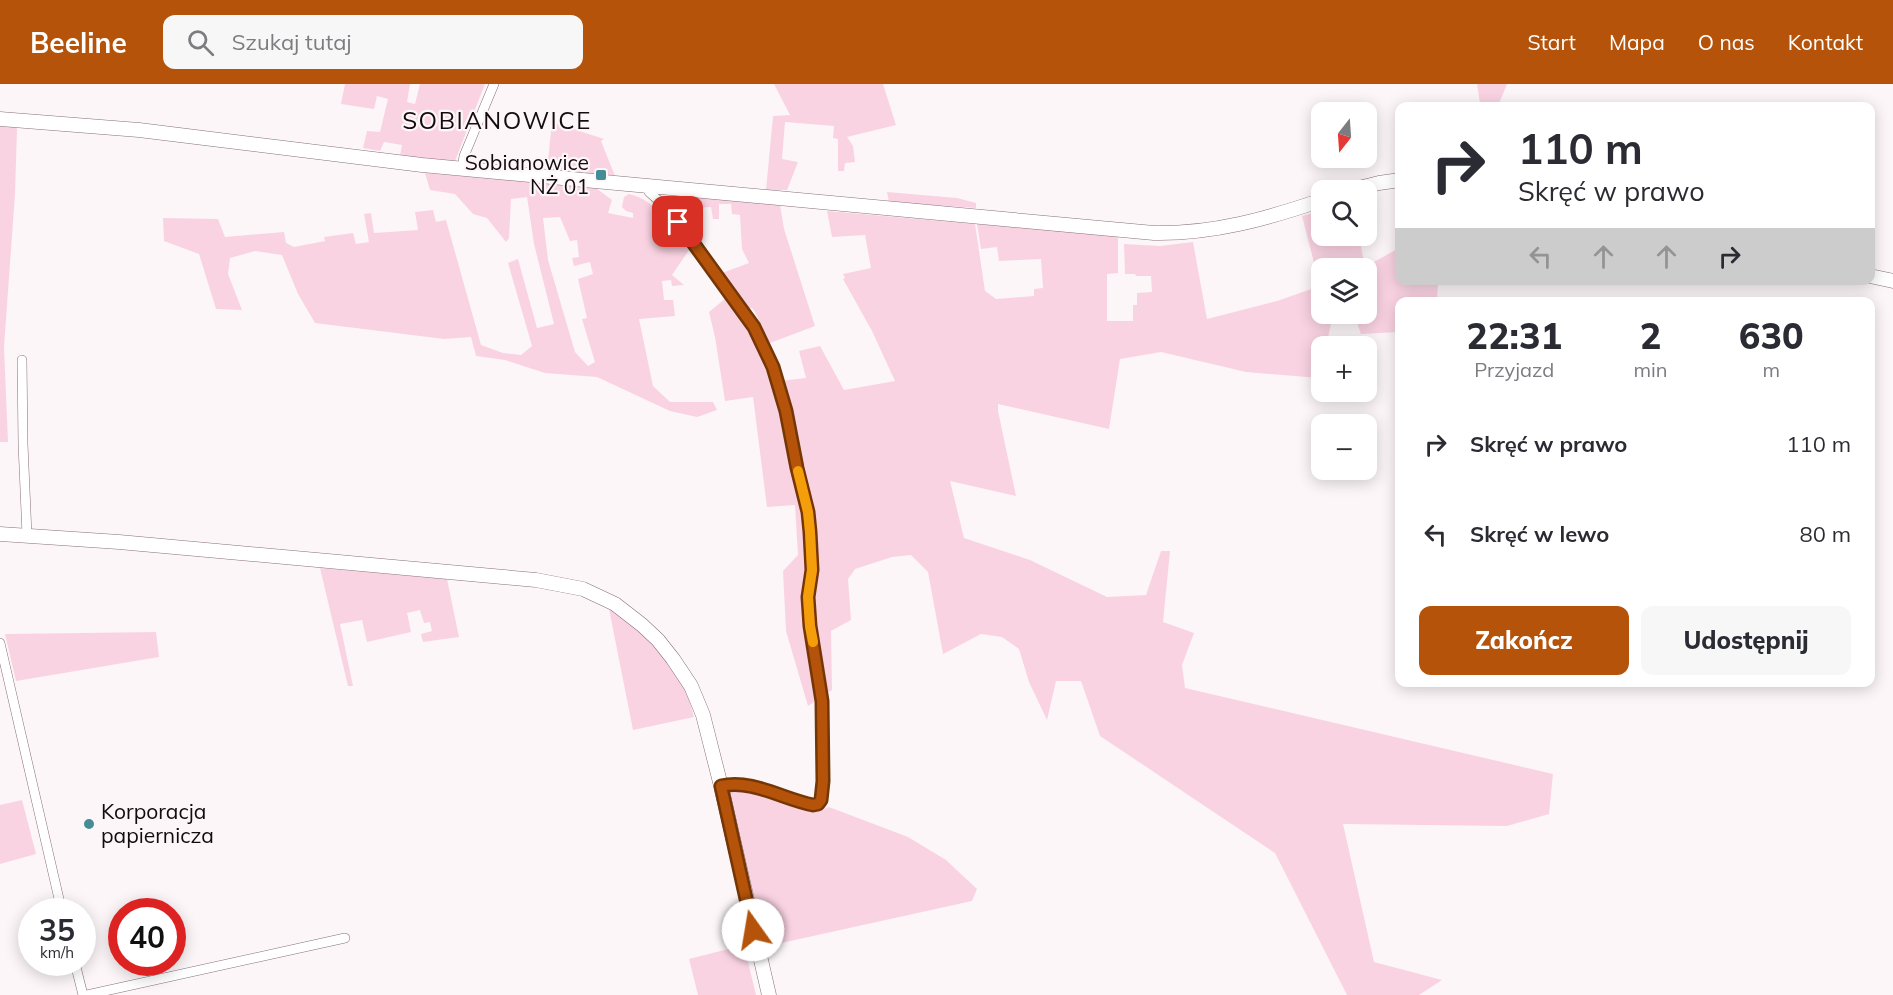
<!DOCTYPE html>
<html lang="pl">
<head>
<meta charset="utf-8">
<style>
  body { margin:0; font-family:Mulish,sans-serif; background:#f7f7f7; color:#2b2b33; height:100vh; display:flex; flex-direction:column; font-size:22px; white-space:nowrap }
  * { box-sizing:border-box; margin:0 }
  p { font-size:20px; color:#7c7c81 }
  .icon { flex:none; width:33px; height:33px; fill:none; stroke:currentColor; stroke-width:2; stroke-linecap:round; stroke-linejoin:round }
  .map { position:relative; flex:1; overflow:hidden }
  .panel { position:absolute; left:1395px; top:213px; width:480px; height:390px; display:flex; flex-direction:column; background:#fff; border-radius:12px; box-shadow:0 3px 15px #0003 }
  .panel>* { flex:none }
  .banner { position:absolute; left:1395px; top:18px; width:480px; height:183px; border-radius:12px; box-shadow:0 3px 15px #0003; background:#fff; color:#2b2b33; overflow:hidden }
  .needle { width:39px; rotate:197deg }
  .controls { position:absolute; left:1311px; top:18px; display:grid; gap:12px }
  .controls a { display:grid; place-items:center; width:66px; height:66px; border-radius:12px; background:#fff; box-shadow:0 3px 15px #0003; font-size:30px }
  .speed { position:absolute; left:18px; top:814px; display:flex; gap:12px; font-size:30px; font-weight:700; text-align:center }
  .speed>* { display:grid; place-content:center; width:78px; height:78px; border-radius:50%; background:#fff; box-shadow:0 3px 15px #0003; line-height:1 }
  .speed small { font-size:15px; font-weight:400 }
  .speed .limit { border:9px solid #d22; background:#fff; color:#111 }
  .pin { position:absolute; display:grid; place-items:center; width:51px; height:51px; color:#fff; margin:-26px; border-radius:12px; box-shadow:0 3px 9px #0006 }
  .me { position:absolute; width:66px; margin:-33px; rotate:347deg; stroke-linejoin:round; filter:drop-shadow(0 0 4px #0008) }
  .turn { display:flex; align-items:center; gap:21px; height:126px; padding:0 24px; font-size:27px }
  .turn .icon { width:78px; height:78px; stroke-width:2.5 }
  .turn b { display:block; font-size:42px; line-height:51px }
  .lanes { display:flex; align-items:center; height:57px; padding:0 24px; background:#0003; justify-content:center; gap:30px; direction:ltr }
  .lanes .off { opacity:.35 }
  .eta { display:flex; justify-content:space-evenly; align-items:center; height:102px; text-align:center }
  .eta b { font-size:36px; font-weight:800; line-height:42px }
  .button { display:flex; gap:12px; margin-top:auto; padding:12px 24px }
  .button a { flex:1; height:69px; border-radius:12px; background:#b45309; color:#fff; font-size:24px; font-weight:800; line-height:69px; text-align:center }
  .button a+a { background:#f7f7f7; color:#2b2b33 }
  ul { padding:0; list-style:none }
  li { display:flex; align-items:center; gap:18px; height:90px; padding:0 24px }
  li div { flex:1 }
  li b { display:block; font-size:22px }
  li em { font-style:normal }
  header { display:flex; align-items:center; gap:36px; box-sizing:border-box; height:84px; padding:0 30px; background:#b45309; color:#fff }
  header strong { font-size:28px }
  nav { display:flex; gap:33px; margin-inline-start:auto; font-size:21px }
  .search { width:420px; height:54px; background:#f7f7f7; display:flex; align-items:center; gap:15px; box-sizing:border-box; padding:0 21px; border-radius:12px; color:#7c7c81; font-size:22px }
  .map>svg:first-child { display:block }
</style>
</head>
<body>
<header>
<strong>Beeline</strong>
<div class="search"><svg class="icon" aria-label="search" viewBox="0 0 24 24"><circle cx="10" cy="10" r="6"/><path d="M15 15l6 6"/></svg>Szukaj tutaj</div>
<nav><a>Start</a><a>Mapa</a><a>O nas</a><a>Kontakt</a></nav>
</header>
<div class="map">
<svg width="1893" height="911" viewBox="0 0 1893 911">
  <rect width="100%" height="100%" fill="#fcf6f8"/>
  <g fill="#fad3e2" fill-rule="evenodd">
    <path d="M345,0h65l-3,18 8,2 5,-20h65l-30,77 -55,-5 2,-11 -18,-3 -4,9 -17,-3 4,-17 13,1 8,-33 -11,-3 -3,13 -33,-5z"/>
    <path d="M774,0h109l13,41 -49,12 6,9 2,16 -10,1 -1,8h-6v-32l-5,-1 1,-12 -49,-4 -3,37 16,3 -11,28h-21l7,-74 17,-1z"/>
    <path d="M1477,0h30l-9,22h-22l4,-3z"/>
    <path d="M552,38l52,17 -3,2 14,35 -68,-6z"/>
    <path d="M0,39l16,1 1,6 -2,64 -11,153 4,95h-8z"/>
    <path d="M425,89l160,13 11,2 16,12 -4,13 25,5v-5l-7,-2 -4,-4 2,-10 5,-3c28,6 43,35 60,56l-17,25 12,10 -12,1 -1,-6 -9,1 2,19h9l2,16 -36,3 14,67 17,16h43l4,8 -20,7 -27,-6 -73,-34 -52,-4 -40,-13 -29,-4 -5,-19 -27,2 -129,-16 -17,-29 -16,-39 -27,-4 -25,7 -2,16 14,36 -26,-1 -17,-55 -35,-13 -1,-23 55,1 7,18 59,-5 2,11 8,4 31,-6 -1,-4 29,-4 3,11 13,-2 -5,-28 7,-1 3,20 44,-3 -3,-18 18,-2 3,12 10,-2 35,125 22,8 18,2 11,-9 -24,-83 10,-4 19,69 17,-4 -20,-80 -7,-47 -16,2 -2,39 -3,4 -19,-24 -14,-4 -18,-20 -25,-4zM560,133l10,24 7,-1 2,17 -7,1 2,8 16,-4 3,12 -15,5 9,39 -5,1 13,43 -7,4 -13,-14 -27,-92 -5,-42z"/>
    <path d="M887,108l70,6 19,5v5l-87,-6z"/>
    <path d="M681,112l99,9 4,24 31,97 -45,17 -15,-31 -3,-4h-4l-26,-35 27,-10 -7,-14 -2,-34 -8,-1 -1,-10h-12v15h-6l-2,-12 -15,1 1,15 -3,6 -7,1 -15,-24 3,-7z"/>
    <path d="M827,127l148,13 10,67 11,8 38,-3v-7l9,-1 -2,-29 -42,2 -2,-14 -16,2 -4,-25 112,9 29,4v36l-11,1v47h26v-16h4v-12l15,-1 -1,-16h-15l-1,-2h-10l-1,-30 36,2 33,-4 14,77 70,-18 43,-15 -18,-70 19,-5 1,25h37l6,31 34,-19 1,32 38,1 -1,20 -37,1 -1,30 -38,2 -7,-20h12v-46h-44v46h31l-22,10 -5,22h-4l-1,21 -2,11 -73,-6 -85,-20 -41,7 -11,70 -111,-25v7l18,85 -66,-15 14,57 66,22 77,37 39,-2 15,-44h9l-7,71 31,11 -12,32 3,23 368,86 -4,40 -42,12 -164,-2 31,138 68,18 -23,15h-72l-72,-142 -175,-117 -19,-55h-25l-9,39 -18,-38 -10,-33 -17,-12 -21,-3 -38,20 -15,-82 -17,-17 -19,2 -37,12 -7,10 3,41 -20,11 1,59 -24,16 -22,-75 -3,-60 15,-16 -3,-50 -28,2 -14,-110 -28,4 -10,-64 -6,-25 17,-14 27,36 18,48 35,-4 -7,-27 21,-5 24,44 51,-9 -23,-50 -29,-52 2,-1 -2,-4 28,-6 -6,-33 -33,2z"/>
    <path d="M320,484l127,11 12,58 -36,5 -2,-8 11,-3 -2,-9 -6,1 -4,-13 -13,3 4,19 -44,10 -5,-22 -22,4 13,62h-5z"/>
    <path d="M609,525c28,17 56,44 73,72 6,11 8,24 12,36l-61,13z"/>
    <path d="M156,548l3,25 -143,24 -11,-47z"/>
    <path d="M727,704l16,1 21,4 55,18 10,-4 79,30 38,23 31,29 -5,12 -209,46z"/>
    <path d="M22,716l14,54 -36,10v-59z"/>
    <path d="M744,861l12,50h-58l-9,-36z"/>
  </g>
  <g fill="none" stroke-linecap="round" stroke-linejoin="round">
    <g stroke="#887079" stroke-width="10">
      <g id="street">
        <path d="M462,85l2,-13 30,-72"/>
        <path d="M647,102l2,6 19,17 38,54 48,64 19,40 13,44 11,57 11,44 2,20 2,38 -3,27 1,29 12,75 1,80 -2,18 -3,5 -5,1c-31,-6 -60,-26 -92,-19"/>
        <path d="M22,276l1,84 4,91"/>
        <path d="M0,559l62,269"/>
        <path d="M75,879l8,32"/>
        <path d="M87,911l258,-57"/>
      </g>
    </g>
    <g stroke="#887079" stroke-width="15">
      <g id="secondary">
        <path d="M0,35l139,11 283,35 732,68c59,1 112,-14 168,-33"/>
        <path d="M1351,106l28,-7 21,-3"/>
        <path d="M1870,192l23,5"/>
        <path d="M0,450l119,8 417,38 47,9 32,15 27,21 16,15 15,19 18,27 12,29 18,71 48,209"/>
      </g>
    </g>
    <use href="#street" stroke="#fff" stroke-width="9"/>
    <use href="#secondary" stroke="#fff" stroke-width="14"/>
  </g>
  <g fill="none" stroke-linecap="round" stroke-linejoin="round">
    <g stroke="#753606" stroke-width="15">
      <path id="route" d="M678,138l76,105 19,40 13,44 11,57 11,44 2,20 2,38 -4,27 2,29 12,75 1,80 -2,19 -3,4 -5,1c-31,-6 -60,-26 -92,-19l32,144"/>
    </g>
    <use href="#route" stroke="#b45309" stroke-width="10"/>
    <path stroke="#f59e0b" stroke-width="10" d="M798,387l10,41 2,20 2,38 -4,27 2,29 3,16"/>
  </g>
  <g fill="#458d94" stroke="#fcf6f8" stroke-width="2">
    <rect x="595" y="85" width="12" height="12" rx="3"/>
    <circle cx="89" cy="740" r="6"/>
  </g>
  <g text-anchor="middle" stroke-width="4.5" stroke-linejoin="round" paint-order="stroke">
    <g font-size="21" fill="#140b0e" stroke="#fcf6f8" text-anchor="end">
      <text x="589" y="86">Sobianowice<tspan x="589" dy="24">NŻ 01</tspan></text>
      <text x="101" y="735" text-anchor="start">Korporacja<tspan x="101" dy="24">papiernicza</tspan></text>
    </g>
    <g font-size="24" letter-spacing="1.5" fill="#140b0e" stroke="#fcf6f8">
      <text x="497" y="45">SOBIANOWICE</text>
    </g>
  </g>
</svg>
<div class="controls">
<a><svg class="needle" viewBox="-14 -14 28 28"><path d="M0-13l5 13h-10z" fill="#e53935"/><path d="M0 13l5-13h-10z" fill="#7c7c81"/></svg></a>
<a><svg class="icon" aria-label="search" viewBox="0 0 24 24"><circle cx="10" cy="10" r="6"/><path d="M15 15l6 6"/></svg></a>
<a><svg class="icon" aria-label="layers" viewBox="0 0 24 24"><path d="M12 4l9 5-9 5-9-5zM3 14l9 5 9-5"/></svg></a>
<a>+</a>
<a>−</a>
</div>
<div class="speed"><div>35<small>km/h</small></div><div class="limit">40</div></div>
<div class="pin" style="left:678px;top:138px;background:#d93025"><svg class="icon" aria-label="arrive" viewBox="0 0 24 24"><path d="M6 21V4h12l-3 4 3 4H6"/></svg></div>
<svg class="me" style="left:753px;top:846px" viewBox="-20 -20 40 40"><circle r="19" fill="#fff"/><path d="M0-13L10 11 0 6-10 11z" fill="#b45309"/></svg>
<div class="banner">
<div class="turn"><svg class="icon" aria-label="right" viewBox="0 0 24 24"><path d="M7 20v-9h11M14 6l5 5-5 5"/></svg><div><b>110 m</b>Skręć w prawo</div></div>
<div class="lanes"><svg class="icon off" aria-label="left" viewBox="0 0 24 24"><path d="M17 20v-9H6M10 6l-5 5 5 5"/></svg><svg class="icon off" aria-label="ahead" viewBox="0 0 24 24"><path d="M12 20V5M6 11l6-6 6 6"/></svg><svg class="icon off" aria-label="ahead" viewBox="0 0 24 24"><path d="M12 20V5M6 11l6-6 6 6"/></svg><svg class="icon" aria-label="right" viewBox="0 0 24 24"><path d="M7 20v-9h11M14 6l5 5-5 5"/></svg></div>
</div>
<section class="panel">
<div class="eta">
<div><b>22:31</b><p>Przyjazd</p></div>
<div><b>2</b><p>min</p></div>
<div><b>630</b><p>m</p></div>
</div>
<ul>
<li><svg class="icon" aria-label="right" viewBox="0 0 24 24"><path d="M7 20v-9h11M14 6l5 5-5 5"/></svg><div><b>Skręć w prawo</b></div><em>110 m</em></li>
<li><svg class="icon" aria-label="left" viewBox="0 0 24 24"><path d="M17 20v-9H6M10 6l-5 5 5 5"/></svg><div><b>Skręć w lewo</b></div><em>80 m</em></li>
</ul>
<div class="button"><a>Zakończ</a><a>Udostępnij</a></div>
</section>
</div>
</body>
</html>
